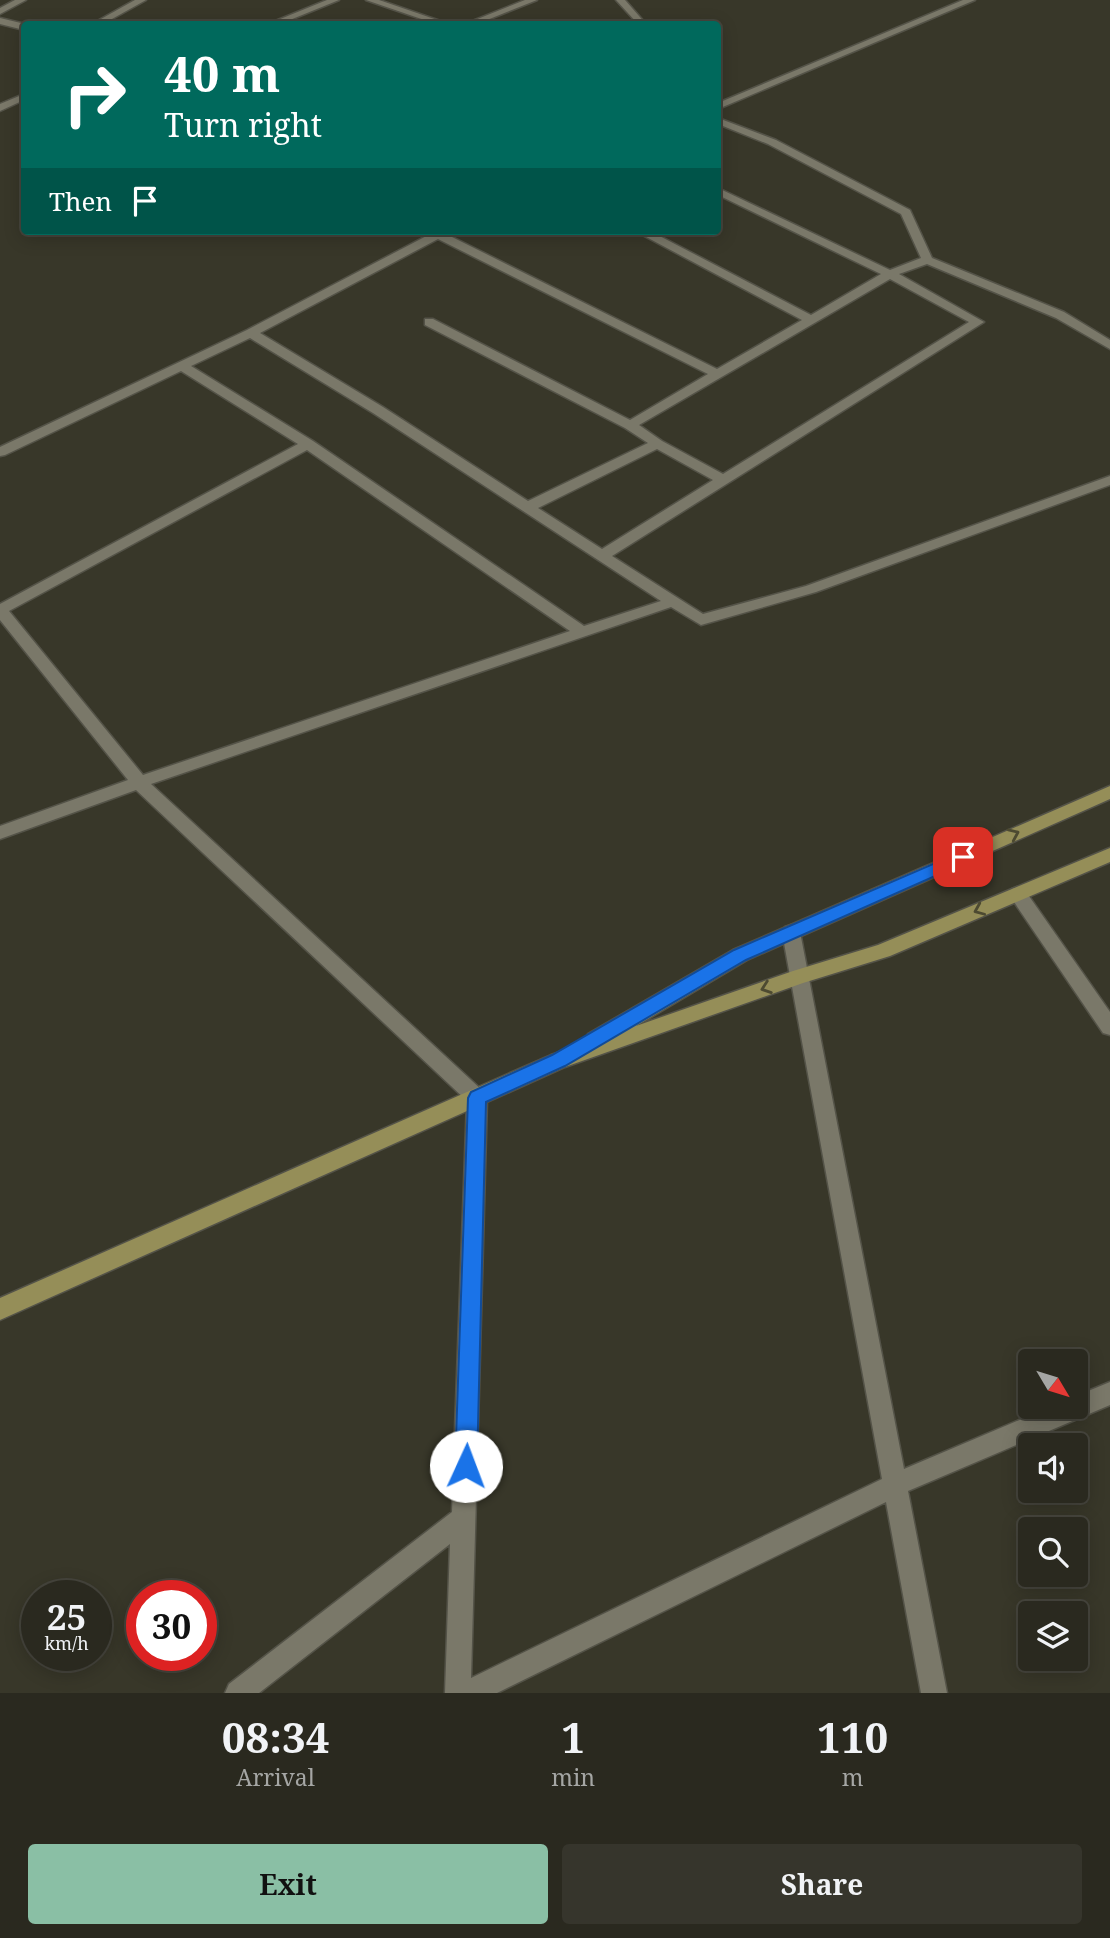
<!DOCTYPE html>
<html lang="en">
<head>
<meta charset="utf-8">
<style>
  body { margin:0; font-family:"Noto Serif",serif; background:#36352c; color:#f1f3f6; height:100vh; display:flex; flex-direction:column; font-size:26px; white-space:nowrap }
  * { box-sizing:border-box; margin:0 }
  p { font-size:23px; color:#a5a6a4 }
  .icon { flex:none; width:38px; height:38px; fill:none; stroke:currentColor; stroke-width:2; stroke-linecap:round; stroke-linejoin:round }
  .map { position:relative; height:1693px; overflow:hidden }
  .sheet { display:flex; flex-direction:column; background:#2a291f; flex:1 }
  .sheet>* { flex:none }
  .hud { position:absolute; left:21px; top:21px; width:700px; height:214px; border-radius:7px; box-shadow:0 4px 18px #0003,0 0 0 2px #46453d; background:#00695c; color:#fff; overflow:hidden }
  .needle { width:46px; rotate:128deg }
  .fabs { position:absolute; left:1018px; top:1349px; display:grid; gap:14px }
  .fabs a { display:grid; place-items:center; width:70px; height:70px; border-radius:7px; background:#2a291f; box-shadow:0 4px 18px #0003,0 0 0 2px #46453d; font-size:35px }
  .speed { position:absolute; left:21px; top:1580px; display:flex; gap:14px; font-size:35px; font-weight:700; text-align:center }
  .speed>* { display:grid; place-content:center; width:91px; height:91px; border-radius:50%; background:#2a291f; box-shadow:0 4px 18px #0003,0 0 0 2px #46453d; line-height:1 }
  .speed small { font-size:18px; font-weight:400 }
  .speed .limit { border:10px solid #d22; background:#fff; color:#111 }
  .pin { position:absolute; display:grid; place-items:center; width:60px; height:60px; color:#fff; margin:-30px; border-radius:14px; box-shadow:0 4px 10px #0006 }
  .me { position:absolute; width:77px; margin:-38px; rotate:2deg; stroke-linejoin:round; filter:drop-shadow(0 0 5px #0008) }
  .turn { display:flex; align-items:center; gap:24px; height:147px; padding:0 28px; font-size:32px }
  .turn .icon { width:91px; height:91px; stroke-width:2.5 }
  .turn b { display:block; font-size:49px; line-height:60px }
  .then { display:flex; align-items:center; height:66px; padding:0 28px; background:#0003; gap:14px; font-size:26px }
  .eta { display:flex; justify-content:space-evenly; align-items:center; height:119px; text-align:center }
  .eta b { font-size:42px; font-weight:700; line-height:49px }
  .action { display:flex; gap:14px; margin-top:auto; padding:14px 28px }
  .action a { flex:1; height:80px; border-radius:7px; background:#8abfa5; color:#111; font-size:28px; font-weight:700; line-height:80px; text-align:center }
  .action a+a { background:#36352c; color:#f1f3f6 }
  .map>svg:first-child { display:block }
</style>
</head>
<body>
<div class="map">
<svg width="1110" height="1693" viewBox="0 0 1110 1693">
  <rect width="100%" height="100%" fill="#383729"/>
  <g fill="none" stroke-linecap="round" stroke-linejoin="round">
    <g stroke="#545348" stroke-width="3">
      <g id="minor">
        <path d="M15,0h11l-26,14v-6z"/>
        <path d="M135,0h11l-43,24h-11z"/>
        <path d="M327,0h12l-59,24h-12z"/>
        <path d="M366,0h13l70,24h-13z"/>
        <path d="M525,0h12l-60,24h-12z"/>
        <path d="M616,0h9l21,24h-8z"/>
        <path d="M963,0h12l-257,109v-6z"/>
        <path d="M0,18l25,6 -1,6 -24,-6z"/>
        <path d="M24,94v6l-24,11v-7z"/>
        <path d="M718,118l58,22 134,70 22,48 132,54 46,28v9l-54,-31 -129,-54 -28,10 85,48 -372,234 91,58 103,-28 304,-110v9l-294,107 -115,33 -30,-18 -520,177 333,308 3,6 -16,580 411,-199 -100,-547 3,-5 6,-2 6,2 3,5 104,537 146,-62h26v-11l34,-14v23l-202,86 39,202h-26l-35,-191 -389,191h-52l5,-149 -191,149h-34l4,-9 223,-172 15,-411 -331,-311 -136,49v-13l128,-46 -128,-160v-16l298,-160 -117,-73 -176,84 -5,1v-9l247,-117 189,-99h14l-4,3 271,135 85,-49 -167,-89h15l161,84 70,-41 -163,-79v-7l172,82 31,-12 -20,-44 -133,-70 -50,-20zM438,239l270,135 -78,46 -197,-101h-8v6l200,103 23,15 -120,58 -145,-94 -123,-74zM890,279l79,43 -246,152 -61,-33 -23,-16zM250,338l123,75 288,188 -77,25 -271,-185 -122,-75zM657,449l56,31 -111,69 -64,-41zM307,450l263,181 -427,144 -134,-164z"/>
        <path d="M1018,887l6,2 86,123v23l-7,-2 -91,-134 -3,-5 3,-5z"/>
      </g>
    </g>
    <g stroke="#545348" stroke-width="3">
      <path id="major" d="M1110,786v13l-363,161 -111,66 157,-55 85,-26 232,-97v14l-220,94 -87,27 -238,84 -565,253v-22l551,-243 36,-12 1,-9 145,-84z"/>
    </g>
    <use href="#minor" fill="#7a7869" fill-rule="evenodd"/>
    <use href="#major" fill="#958e58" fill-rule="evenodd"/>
  </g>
  <defs><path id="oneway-chevron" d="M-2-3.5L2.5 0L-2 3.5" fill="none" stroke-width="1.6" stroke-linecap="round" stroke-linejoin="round" transform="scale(1.75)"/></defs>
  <g stroke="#4d4a31">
    <use href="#oneway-chevron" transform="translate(1014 834) rotate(-24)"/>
    <use href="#oneway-chevron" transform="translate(979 910) rotate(157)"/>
    <use href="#oneway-chevron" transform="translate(766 988) rotate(161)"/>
  </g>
  <path fill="#1a73e8" stroke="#114b97" stroke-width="2" d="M963,851l6,1 2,5 -2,4 -223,99 -181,106 -79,36 -9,364 -4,7 -7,4 -8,-4 -3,-7 13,-368 3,-6 81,-37 182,-105z"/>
</svg>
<div class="fabs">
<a><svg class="needle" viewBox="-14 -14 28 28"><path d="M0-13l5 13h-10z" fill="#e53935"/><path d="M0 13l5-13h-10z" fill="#a5a6a4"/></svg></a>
<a><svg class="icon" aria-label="sound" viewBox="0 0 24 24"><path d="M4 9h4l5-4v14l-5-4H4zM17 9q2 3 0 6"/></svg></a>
<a><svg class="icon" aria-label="search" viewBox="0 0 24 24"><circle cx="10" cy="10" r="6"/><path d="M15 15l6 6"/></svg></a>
<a><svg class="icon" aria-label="layers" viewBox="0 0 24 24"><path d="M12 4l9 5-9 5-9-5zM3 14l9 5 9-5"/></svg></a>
</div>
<div class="speed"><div>25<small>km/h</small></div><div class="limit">30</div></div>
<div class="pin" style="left:963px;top:857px;background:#d93025"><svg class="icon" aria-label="arrive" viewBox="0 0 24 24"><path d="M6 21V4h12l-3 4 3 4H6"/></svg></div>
<svg class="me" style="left:466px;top:1466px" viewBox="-20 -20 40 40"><circle r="19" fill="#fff"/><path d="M0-13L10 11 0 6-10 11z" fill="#1a73e8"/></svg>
<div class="hud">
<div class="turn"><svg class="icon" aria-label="right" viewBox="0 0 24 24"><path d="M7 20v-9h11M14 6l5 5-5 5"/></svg><div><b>40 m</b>Turn right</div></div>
<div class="then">Then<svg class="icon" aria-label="arrive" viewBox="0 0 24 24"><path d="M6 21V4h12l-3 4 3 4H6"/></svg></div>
</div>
</div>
<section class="sheet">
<div class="eta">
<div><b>08:34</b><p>Arrival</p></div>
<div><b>1</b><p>min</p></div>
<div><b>110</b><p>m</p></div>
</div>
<div class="action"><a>Exit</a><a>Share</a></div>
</section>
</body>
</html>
